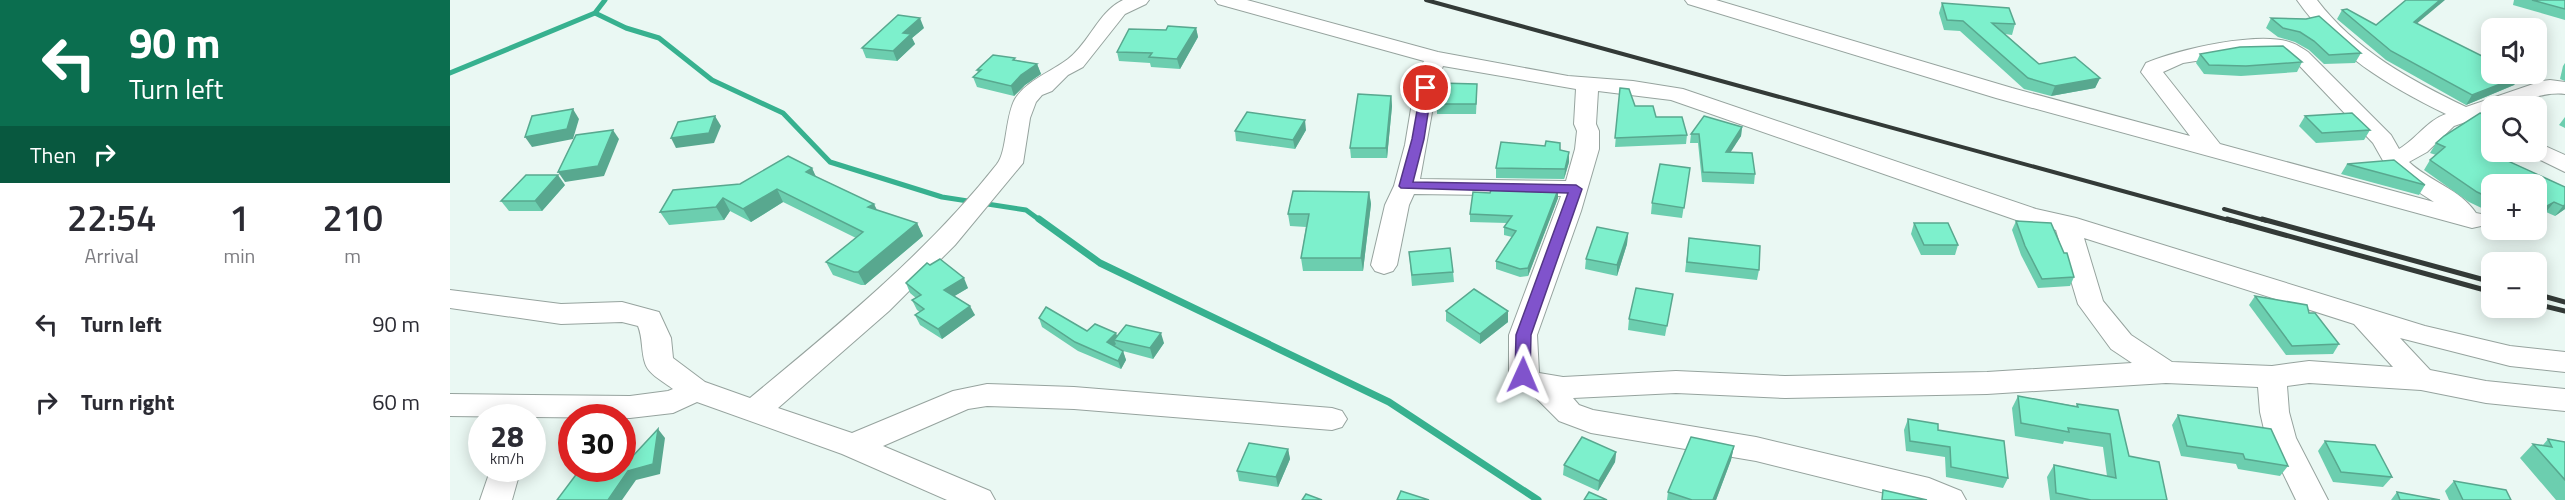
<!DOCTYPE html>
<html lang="en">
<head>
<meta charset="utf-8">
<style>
  body { margin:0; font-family:"Titillium Web",sans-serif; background:#f2f2f3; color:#2b2b33; height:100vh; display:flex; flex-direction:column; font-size:22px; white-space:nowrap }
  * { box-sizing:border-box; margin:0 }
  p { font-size:20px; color:#7c7c81 }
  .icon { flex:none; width:33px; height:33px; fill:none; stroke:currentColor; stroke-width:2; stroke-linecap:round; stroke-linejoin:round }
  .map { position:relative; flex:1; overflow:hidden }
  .side { display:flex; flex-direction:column; background:#fff; width:450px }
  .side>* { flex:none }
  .guide { background:#0b6e4f; color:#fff; overflow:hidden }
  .tools { position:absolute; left:2031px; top:18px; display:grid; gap:12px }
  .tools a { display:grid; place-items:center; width:66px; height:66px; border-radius:12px; background:#fff; box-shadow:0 3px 15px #0003; font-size:30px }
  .speed { position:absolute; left:18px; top:404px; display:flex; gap:12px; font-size:30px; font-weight:700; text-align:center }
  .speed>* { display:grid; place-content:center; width:78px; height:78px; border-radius:50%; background:#fff; box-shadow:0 3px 15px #0003; line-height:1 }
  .speed small { font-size:15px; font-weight:400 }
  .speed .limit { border:9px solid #d22; background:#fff; color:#111 }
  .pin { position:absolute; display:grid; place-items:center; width:51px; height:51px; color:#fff; margin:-26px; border:3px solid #fff; border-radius:50%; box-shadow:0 2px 6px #0007 }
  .me { position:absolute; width:66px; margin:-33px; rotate:1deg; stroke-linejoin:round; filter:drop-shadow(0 0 4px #0008) }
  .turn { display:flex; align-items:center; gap:21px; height:126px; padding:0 30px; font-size:27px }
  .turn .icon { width:78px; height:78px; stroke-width:2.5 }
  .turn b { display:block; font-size:42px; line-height:51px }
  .then { display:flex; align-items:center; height:57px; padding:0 30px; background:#0003; gap:12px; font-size:22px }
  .eta { display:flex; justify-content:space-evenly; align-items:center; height:102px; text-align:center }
  .eta b { font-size:36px; font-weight:600; line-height:42px }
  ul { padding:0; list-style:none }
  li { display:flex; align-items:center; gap:18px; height:78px; padding:0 30px }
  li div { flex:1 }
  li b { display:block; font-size:22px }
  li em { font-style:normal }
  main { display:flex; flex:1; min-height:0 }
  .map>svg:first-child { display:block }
</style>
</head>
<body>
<main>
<section class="side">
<div class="guide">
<div class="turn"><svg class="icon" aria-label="left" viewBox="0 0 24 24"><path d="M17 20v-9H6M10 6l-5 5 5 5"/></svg><div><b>90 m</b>Turn left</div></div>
<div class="then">Then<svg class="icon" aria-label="right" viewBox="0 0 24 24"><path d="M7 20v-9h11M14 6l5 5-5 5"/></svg></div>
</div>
<div class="eta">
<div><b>22:54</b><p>Arrival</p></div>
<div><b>1</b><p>min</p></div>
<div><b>210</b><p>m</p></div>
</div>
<ul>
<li><svg class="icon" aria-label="left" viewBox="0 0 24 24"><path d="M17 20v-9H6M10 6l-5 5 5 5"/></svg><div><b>Turn left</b></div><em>90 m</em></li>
<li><svg class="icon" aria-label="right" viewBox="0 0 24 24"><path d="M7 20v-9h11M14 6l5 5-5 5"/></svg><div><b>Turn right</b></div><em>60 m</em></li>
</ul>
</section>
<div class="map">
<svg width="2115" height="500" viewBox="0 0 2115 500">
  <rect width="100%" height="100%" fill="#eaf8f3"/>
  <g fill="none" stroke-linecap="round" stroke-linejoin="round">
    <g stroke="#37b18f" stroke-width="5">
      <path d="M145,13l31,15 33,10 53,42 71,33 47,49 112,35 84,13 15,11"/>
      <path d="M0,73l145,-60 10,-13"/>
    </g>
    <path stroke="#37b18f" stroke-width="7" d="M589,219l61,44 289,139 149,98"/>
    <g stroke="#96a39e" stroke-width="2">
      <g id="minor">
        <path d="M673,0h26l-3,4 -21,10 -42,53 -15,8 -16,16 -10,4 -6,7 -6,16 -7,45 -68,82 -66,66 -111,97 74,25 101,-42 34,-7 87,3 258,21 10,3 5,8 -5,8 -10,3 -258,-21 -87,-3 -19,3 -85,37 107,45 5,9h-48l-105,-46 -145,-52 -24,11 -43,5 -180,-2v-22l180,2 38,-5 5,-2c-9,-7 -25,-15 -28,-26 -4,-12 -2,-25 -7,-37l-16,-4 -61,2 -111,-16v-18l111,14 61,-2 37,10 12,26 2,20 32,24 45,16c88,-73 176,-144 247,-234 10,-12 8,-47 18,-65 12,-19 36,-27 53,-40 22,-17 30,-47 55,-59z"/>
        <path d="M765,0h32l191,52 130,24 65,5 50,8 353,120 40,9 349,108 85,20 55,6v20l-55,-6 -110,-28 30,32 56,11 79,8v22l-79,-8 -65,-13 -112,-7 -22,3 2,26 7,26 32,62h-32l-30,-62 -6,-26 -2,-25 -92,-4 -179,11 -202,4 -109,-5 -103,5 6,7 14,5 163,27 173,41 32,13 5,9h-53l-157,-39 -165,-28 -32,-12 -26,-26 -14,-6 -10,-14v-40l52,-139 -147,-2 -5,11 -12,60 -4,6 -9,3 -9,-3 -4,-6 14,-60 9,-19 11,-41 11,-66 8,-18 -206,-57zM993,66l133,23 -2,35 3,7 -2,18 -9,32 -146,-2 18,-100zM1148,91l73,9 351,122 34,8 22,74 33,45 21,14 -145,9 -202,4 -109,-5 -113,6 -24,-4 -2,-38 44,-124 18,-62v-18l-3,-7zM1634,238l270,86 39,43 -84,-6 -37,5 -100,-4 -41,-27 -28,-34z"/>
        <path d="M1235,0h31l296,88 178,48 -49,-64 5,-9c31,-13 114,-33 146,-20 6,2 11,6 16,9l83,83 8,14c17,-10 29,-29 47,-35 -58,-28 -112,-61 -149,-114h20c38,50 93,80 149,107l76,-26 8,-1 15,2v12c-26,-3 -48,12 -73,12v7l-38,13 -27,26 -18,10c20,19 51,27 67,51l5,1 3,6 -3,6 -9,2 -476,-130 -308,-94zM1808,51l22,2 14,7 79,83 13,23 17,16 31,20 -214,-58 -57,-72 20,-9z"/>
        <path d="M2086,142l29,13v17l-37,-18 -2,-2h10z"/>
        <path d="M41,468h30l-9,32h-32z"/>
      </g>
    </g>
    <use href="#minor" fill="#fff" fill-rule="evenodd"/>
    <g stroke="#333a37" stroke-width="4">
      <path d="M976,0l806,221"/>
      <path d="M1774,209l43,12"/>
    </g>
    <g stroke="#333a37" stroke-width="5">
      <path d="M1777,219l265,73"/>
      <path d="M1812,219l230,63"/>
      <path d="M2086,294l29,8"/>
      <path d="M2086,304l29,7"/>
    </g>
  </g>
  <g fill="#6cceaf">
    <path d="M2064,0h51v20l-52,-15z"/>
    <path d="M1492,3l73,21 -3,11 -7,-1 34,30 61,14 -5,10 -44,8 -27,-7 -64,-58 -16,-1 -5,-17z"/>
    <path d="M1892,10l34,15 41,-1 104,52 -7,9 -48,20 -80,-45 -49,-41z"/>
    <path d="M1821,18l90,35 -6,10 -31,1 -15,-14 -14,-8 -17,-5 -12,-9z"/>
    <path d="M474,28l-12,10 3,6 -18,17 -31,-3 -4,-10z"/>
    <path d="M746,28l2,9 -18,32 -29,-2 -1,-4 -31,-2 -2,-9 49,-22z"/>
    <path d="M1750,54l102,8 -5,10 -56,4 -37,-2 -8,-11z"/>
    <path d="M566,60l21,4 4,10 -16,11 -11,11 -37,-9 -4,-10 5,-4 -1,-3z"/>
    <path d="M2115,63v18l-5,-2 3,-13z"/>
    <path d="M1170,88l15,18 21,11 31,18 -1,9 -71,3z"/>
    <path d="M1027,93l-1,21h-39v-10z"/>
    <path d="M941,96l1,10 -5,52h-36l-1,-10z"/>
    <path d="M1855,116l65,14 -6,10 -48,3 -17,-17z"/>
    <path d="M2115,117v11l-6,-3z"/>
    <path d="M2042,119v29l-2,1 1,1 -2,2 76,35v22l-10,7 -9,-4 -10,-28h-44v29l-23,-11 -45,-32 6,-10 6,-5 -6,-2 6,-10z"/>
    <path d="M1292,127l-1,9 -11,16 25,22 -1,10 -52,-2 -4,-39h-8l1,-9z"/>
    <path d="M856,130l-11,19 -59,-8 -1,-10z"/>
    <path d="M1095,146l24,6v10l-5,17 -68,-1v-10z"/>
    <path d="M1897,164l78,21 -6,10 -78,-21z"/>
    <path d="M362,168l3,8 59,28 2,6 41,13 6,13 -58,49h-4l-28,-10 -7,-13 30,-24 -73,-36 -32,20 -21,-11 -6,9 -55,5 -9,-13 80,-28z"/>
    <path d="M1240,168l-8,50 -31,-4 1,-11z"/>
    <path d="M115,185l-23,26h-33l-8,-10z"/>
    <path d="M1108,190v8l-30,78 -8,1 -24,-8v-8l16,-24 -8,-2v-8l3,-4 -37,-1v-8l20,-21z"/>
    <path d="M919,192l2,12 -8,67h-60l-2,-13 5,-31 -16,-1 -2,-12z"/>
    <path d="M1566,221l48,32 10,24 -4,9 -32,2 -17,-33 -9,-25z"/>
    <path d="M1464,223l44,22 -3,10h-34l-10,-21z"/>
    <path d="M1178,233l-1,11 -10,32 -32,-7 1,-10z"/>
    <path d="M1239,238l70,32 -2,10 -72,-8z"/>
    <path d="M959,252l44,20 1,10 -42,4z"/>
    <path d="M480,265l38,23 -14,8 21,19 -33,24 -22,-14 -5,-10 5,-3 -3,-2 -5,-10 4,-2 -6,-5 -4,-10z"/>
    <path d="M1223,294l-8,42 -37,-6 1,-11z"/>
    <path d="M1805,296l54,17 30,31 -6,10 -47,1 -37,-50z"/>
    <path d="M996,311l62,11 -28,22 -34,-23z"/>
    <path d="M589,318l48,13 77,12 -11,16 -30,-8 3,9 -5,9 -43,-18 -36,-24z"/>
    <path d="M1568,396l58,10 1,-2 41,6 11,46 38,44h-117l-3,-23 7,-12 53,11 -4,-29 -39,-6 -1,3 -48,-8 -3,-28z"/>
    <path d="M1728,415l110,51 -8,10 -42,-7 -2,-5 -55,-8 -9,-31z"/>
    <path d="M1458,419l30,11 70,48 -5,10 -57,-11 -1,-20 -39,-6 -2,-21z"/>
    <path d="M2098,439l17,3v58h-9l-36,-42 13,-14 10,1z"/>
    <path d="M1875,441l67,36 -9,10 -50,-5 -15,-31z"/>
    <path d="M1284,446l-3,14 -15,40h-49l1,-8z"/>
    <path d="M838,449l2,10 -12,28 -39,-6 -2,-10z"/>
    <path d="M1166,452l-1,10 -17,29 -35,-16 1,-10z"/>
    <path d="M2004,481l57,19h-62l-4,-9z"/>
    <path d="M1947,492l43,8h-49z"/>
  </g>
  <g fill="#58a88f">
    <path d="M1990,0h5l-37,31 6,-9z"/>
    <path d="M470,18l4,10 -12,10 3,6 -18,17 -4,-10 10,-18z"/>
    <path d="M746,28l2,9 -18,32 -3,-10z"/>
    <path d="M587,64l4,10 -16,11 -11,11 -3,-10 10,-11z"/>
    <path d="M2071,76l-7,9 -48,20 6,-10z"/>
    <path d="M1650,78l-5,10 -44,8 4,-10z"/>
    <path d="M941,96l1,10 -5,52 -1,-10z"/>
    <path d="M123,109l6,10 -6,20 -41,8 -7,-10z"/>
    <path d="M265,116l6,10 -7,17 -38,5 -5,-10z"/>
    <path d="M855,120l1,10 -11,19 -2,-9z"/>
    <path d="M1292,127l-1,9 -16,25 1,-9z"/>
    <path d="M163,130l6,9 -15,37 -39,6 -7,-10z"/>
    <path d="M2042,142v6l-14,8 7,-10z"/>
    <path d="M1119,152v10l-5,17 1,-10z"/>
    <path d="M362,168l6,13 -12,-9z"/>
    <path d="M108,175l7,10 -23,26 -7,-10z"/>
    <path d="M327,189l6,13 -32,20 -8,-13z"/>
    <path d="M1108,190v8l-30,78v-8z"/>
    <path d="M919,192l2,12 -8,67 -2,-13z"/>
    <path d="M273,198l7,13 -6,9 -8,-13z"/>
    <path d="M2104,202l-8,10 -10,6v-6z"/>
    <path d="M424,204l6,12 -12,-9z"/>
    <path d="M2115,205v4l-10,7 8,-10z"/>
    <path d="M467,223l6,13 -58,49 -7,-13z"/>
    <path d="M1178,233l-1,11 -10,32v-11z"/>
    <path d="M514,278l4,10 -20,12 -4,-10z"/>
    <path d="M520,306l5,9 -33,24 -4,-10z"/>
    <path d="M1058,311v11l-28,22v-10z"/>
    <path d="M666,333l3,8 -5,-1 2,4 -6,6 -3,-8z"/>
    <path d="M711,333l3,10 -11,16 -3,-11z"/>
    <path d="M673,351l3,9 -5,9 -3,-8z"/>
    <path d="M208,429l7,9 -5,36 -24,6 -14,20h-14z"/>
    <path d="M1284,446l-3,14 -15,40h-3z"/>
    <path d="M838,449l2,10 -12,28 -2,-10z"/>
    <path d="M1166,452l-1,10 -17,29 1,-10z"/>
  </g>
  <g fill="#7df0cc" stroke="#58a88f" stroke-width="1.5">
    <path d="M1956,0h34l-26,22 78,39v13h24l5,2 -49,19 -81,-44 -49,-41 5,-1 29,16z"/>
    <path d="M2082,0h33v9z"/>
    <path d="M1492,3l67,5 6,16 -23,-1 47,41 36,-7 25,21 -45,8 -27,-8 -65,-57 -16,-1z"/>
    <path d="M448,15l22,3 -17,15 8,1 -18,17 -31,-3z"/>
    <path d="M1869,16l42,37 -32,2 -15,-14 -14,-9 -17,-4 -12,-10 35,1z"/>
    <path d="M718,26l28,2 -19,31 -28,-2 3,-4 -35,-1 12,-23 37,1z"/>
    <path d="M1833,46l19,16 -56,4 -37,-1 -9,-11 40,-7z"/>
    <path d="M543,55l22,3 -2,2 24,4 -16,11 -10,11 -38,-9 8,-7h-4z"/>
    <path d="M989,83l38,1 -1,20h-39z"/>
    <path d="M1170,88l9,1 6,17h18l3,11h26l5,18 -72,3z"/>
    <path d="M908,94l33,2 -5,52h-36z"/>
    <path d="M123,109l-6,20 -42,8 7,-21z"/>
    <path d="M797,112l58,8 -12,20 -58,-9z"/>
    <path d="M1902,113l18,17 -48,3 -17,-17z"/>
    <path d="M2030,113l12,6v23l-7,4 6,4 -3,2 77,35v18l-2,1 -9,-4 -18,10v-28h-44v15l-15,-7 -47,-32 15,-13 -9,-4 8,-7z"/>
    <path d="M265,116l-6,17 -38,5 7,-16z"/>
    <path d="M1254,116l38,11 -16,25 26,1 3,21 -52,-2 -4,-38h-8z"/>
    <path d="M163,130l-15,36 -40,6 18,-37z"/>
    <path d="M1096,141l14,2v7l9,2 -4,17 -69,-1 5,-26 44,4z"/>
    <path d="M338,156l24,12 -6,4 68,32 -6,3 49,16 -59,49h-4l-28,-10 37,-30 -86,-43 -34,20 -20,-11 -7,9 -56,5 13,-22 67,-6z"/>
    <path d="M1944,160l31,25 -78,-21z"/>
    <path d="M1210,164l30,4 -6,40 -32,-5z"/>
    <path d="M76,175h32l-23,26h-34z"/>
    <path d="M1041,190h67l-30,78 -8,1 -24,-8 20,-30 -12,-4 8,-11 -42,-2 3,-22 17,1z"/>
    <path d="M843,191l76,1 -8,66h-60l8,-44h-21z"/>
    <path d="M1566,221l35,2 13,30h3l7,24 -32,2 -17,-33z"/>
    <path d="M1464,223h34l10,22h-34z"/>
    <path d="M1147,227l31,6 -11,32 -31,-6z"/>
    <path d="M1239,238l71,8 -1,24 -72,-8z"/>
    <path d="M1000,248l3,24 -41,3 -3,-23z"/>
    <path d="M490,259l24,19 -20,12 26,16 -32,23 -23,-14 9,-6 -12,-9 9,-5 -15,-12 21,-20 3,2z"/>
    <path d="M1186,288l37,6 -6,32 -38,-7z"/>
    <path d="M1024,289l34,22 -28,23 -34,-23z"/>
    <path d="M1805,296l52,9 2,8h6l24,31 -47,2z"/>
    <path d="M596,307l41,24 8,-7 21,9 -9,9 16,9 -5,10 -43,-19 -36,-24z"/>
    <path d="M676,325l35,8 -11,15 -36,-8z"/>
    <path d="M1568,396l60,11 -1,-3 41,6 11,46 30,6 8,38h-76l-35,-7 -2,-28 62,13 -6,-44 -42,-6 1,4 -48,-9z"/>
    <path d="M1728,415l93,14 17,37 -43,-7 -2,-5 -56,-8z"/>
    <path d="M1458,419l30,5v6l66,11 4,37 -57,-11 -1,-20 -40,-6z"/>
    <path d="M208,429l-5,35 -25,7 -20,29h-51l24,-32h41v-10h9z"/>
    <path d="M1132,437l34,15 -17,29 -35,-16z"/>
    <path d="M1241,437l43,9 -21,54h-21l-24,-8z"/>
    <path d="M2098,439l17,3v38l-32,-36 19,3z"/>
    <path d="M1875,441l50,4 17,32 -51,-5z"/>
    <path d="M799,443l39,6 -12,28 -39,-6z"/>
    <path d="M2004,481l52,9 5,10h-48z"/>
    <path d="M1433,490l44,10h-45z"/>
    <path d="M951,491l28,9h-32z"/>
    <path d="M1139,492l18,8h-23z"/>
    <path d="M1947,492l43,8h-40z"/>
    <path d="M856,494l16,6h-20z"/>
  </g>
  <path fill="#8053cc" stroke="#533685" stroke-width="1.5" d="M976,85l6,3 -8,51 -11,43 163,3 6,4 -51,146 -1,40 -2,4h-11l-2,-4 1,-40 52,-142 -167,-5 -2,-2 13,-47 9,-51z"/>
</svg>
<div class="tools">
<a><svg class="icon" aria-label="sound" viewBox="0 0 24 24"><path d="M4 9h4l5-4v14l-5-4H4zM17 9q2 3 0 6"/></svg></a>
<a><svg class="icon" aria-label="search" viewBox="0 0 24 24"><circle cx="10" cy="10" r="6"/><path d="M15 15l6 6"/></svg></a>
<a>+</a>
<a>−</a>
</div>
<div class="speed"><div>28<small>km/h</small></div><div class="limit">30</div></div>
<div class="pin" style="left:976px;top:88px;background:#d93025"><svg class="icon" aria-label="arrive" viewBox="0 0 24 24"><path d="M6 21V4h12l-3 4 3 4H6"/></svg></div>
<svg class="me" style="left:1073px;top:375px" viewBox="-20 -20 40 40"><path d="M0-17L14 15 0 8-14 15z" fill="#8053cc" stroke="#fff" stroke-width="4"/></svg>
</div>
</main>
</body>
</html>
